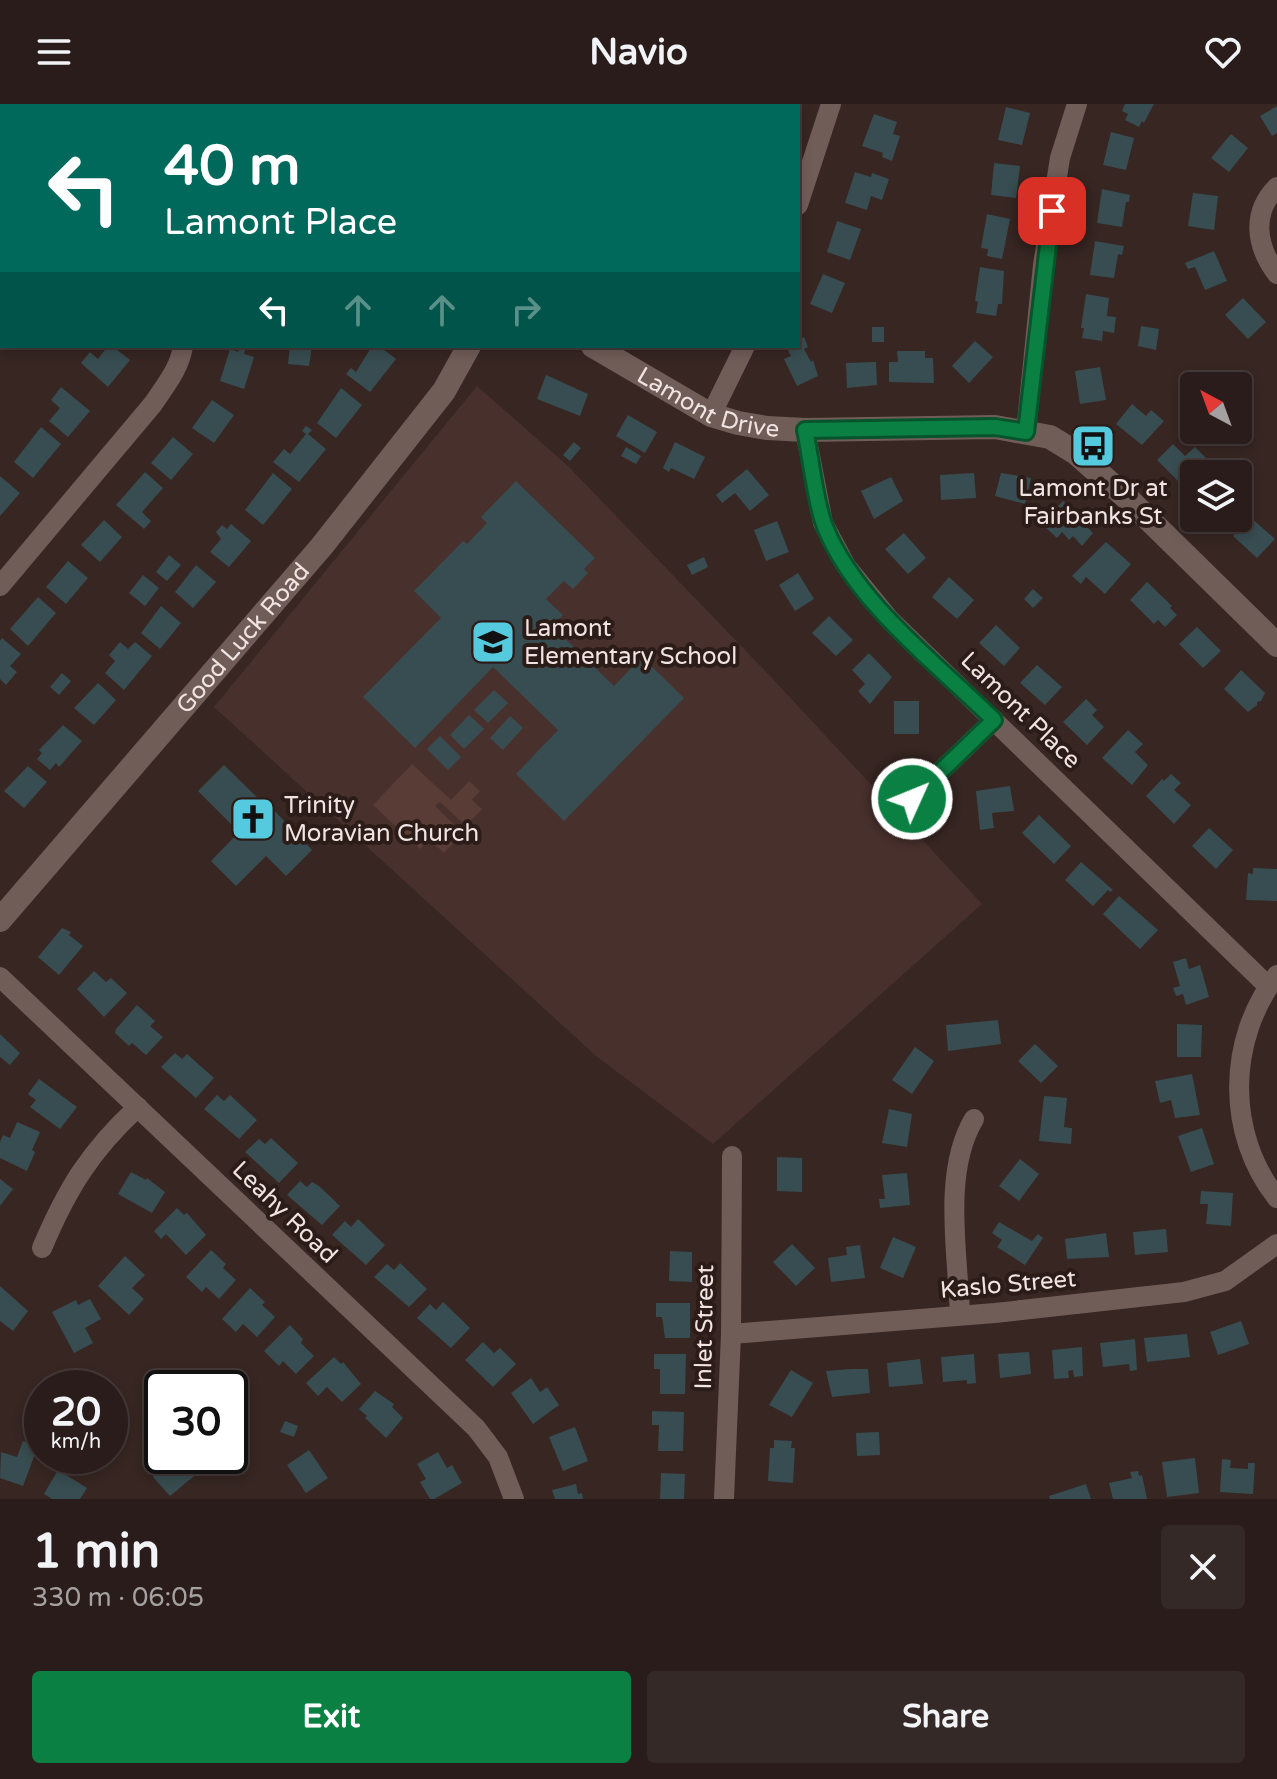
<!DOCTYPE html>
<html lang="en">
<head>
<meta charset="utf-8">
<style>
  body { margin:0; font-family:"Varela Round",sans-serif; background:#352927; color:#f1f3f6; height:100vh; display:flex; flex-direction:column; font-size:30px; white-space:nowrap }
  * { box-sizing:border-box; margin:0 }
  p { font-size:26px; color:#a5a1a2 }
  .icon { flex:none; width:44px; height:44px; fill:none; stroke:currentColor; stroke-width:2; stroke-linecap:round; stroke-linejoin:round }
  .map { position:relative; height:1395px; overflow:hidden }
  .side { display:flex; flex-direction:column; background:#291c1a; flex:1 }
  .side>* { flex:none }
  .guide { position:absolute; left:0px; top:0px; width:800px; height:244px; box-shadow:0 4px 12px #0003,0 0 0 2px #453a39; background:#00695c; color:#fff; overflow:hidden }
  .needle { width:52px; rotate:319deg }
  .fabs { position:absolute; left:1180px; top:268px; display:grid; gap:16px }
  .fabs a { display:grid; place-items:center; width:72px; height:72px; border-radius:8px; background:#291c1a; box-shadow:0 4px 12px #0003,0 0 0 2px #453a39; font-size:40px }
  .speed { position:absolute; left:24px; top:1266px; display:flex; gap:16px; font-size:40px; font-weight:700; text-align:center }
  .speed>* { display:grid; place-content:center; width:104px; height:104px; border-radius:50%; background:#291c1a; box-shadow:0 4px 12px #0003,0 0 0 2px #453a39; line-height:1 }
  .speed small { font-size:20px; font-weight:400 }
  .speed .limit { border:4px solid #111; border-radius:12px; background:#fff; color:#111 }
  .pin { position:absolute; display:grid; place-items:center; width:68px; height:68px; color:#fff; margin:-34px; border-radius:16px; box-shadow:0 4px 12px #0006 }
  .me { position:absolute; width:88px; margin:-44px; rotate:46deg; stroke-linejoin:round; filter:drop-shadow(0 0 6px #0008) }
  .turn { display:flex; align-items:center; gap:28px; height:168px; padding:0 32px; font-size:36px }
  .turn .icon { width:104px; height:104px; stroke-width:2.5 }
  .turn b { display:block; font-size:56px; line-height:68px }
  .lanes { display:flex; align-items:center; height:76px; padding:0 32px; background:#0003; justify-content:center; gap:40px; direction:ltr }
  .lanes .off { opacity:.35 }
  .round { display:grid; place-items:center; flex:none; width:84px; height:84px; border-radius:8px; background:#352927 }
  .head { display:flex; align-items:center; justify-content:space-between; height:136px; padding:0 32px }
  h1 { font-size:48px; font-weight:700; line-height:60px }
  .cta { display:flex; gap:16px; margin-top:auto; padding:16px 32px }
  .cta a { flex:1; height:92px; border-radius:8px; background:#0b8043; color:#fff; font-size:32px; font-weight:700; line-height:92px; text-align:center }
  .cta a+a { background:#352927; color:#f1f3f6 }
  header { display:flex; justify-content:space-between; align-items:center; height:104px; padding:0 32px; background:#291c1a; font-size:36px; font-weight:700 }
  .map>svg:first-child { display:block }
</style>
</head>
<body>
<header><svg class="icon" aria-label="menu" viewBox="0 0 24 24"><path d="M4 6h16M4 12h16M4 18h16"/></svg>Navio<svg class="icon" aria-label="heart" viewBox="0 0 24 24"><path d="M12 20l-8-8c-3-5 5-10 8-4 3-6 11-1 8 4z"/></svg></header>
<div class="map">
<svg width="1277" height="1395" viewBox="0 0 1277 1395">
  <rect width="100%" height="100%" fill="#372622"/>
  <path fill="#48302c" d="M477,282l91,80 203,211 211,227 -269,240 -117,-88 -382,-349z"/>
  <path fill="#593c35" d="M412,660l39,36 18,-19 11,10 -8,9 10,9 -16,17 -26,-24 -5,4 28,27 -19,20 -15,-14 -9,10 -47,-44z"/>
  <g fill="#384d51">
    <path d="M1125,0h29l-10,19 -2,-2 -3,6 -14,-7 3,-6 -6,-3z"/>
    <path d="M1277,2v27l-5,3 -12,-20z"/>
    <path d="M1006,3l24,6 -8,32 -24,-5z"/>
    <path d="M874,10l23,8 -4,12 7,2 -8,25 -10,-4 1,-4 -21,-7z"/>
    <path d="M1111,28l23,6 -8,32 -23,-5z"/>
    <path d="M1231,30l17,14 -19,24 -18,-14z"/>
    <path d="M994,59l26,3 -4,32 -25,-3z"/>
    <path d="M855,68l16,5 1,-4 17,6 -7,21 -11,-4 -4,14 -22,-7z"/>
    <path d="M1102,85l28,6 -1,7h-3l-4,25 -25,-4z"/>
    <path d="M1193,89l25,3 -4,34 -26,-4z"/>
    <path d="M987,110l23,5 -8,40 -15,-3 1,-7 -7,-1z"/>
    <path d="M837,117l24,8 -11,31 -23,-8z"/>
    <path d="M1095,137l29,5 -2,9 -4,-1 -4,24 -24,-3z"/>
    <path d="M1214,147l13,30 -22,9 -10,-23 -7,2 -3,-6z"/>
    <path d="M980,163l24,4 -2,33h-4l-2,12 -20,-3 2,-11 -3,-1z"/>
    <path d="M823,170l22,9 -13,30 -22,-9z"/>
    <path d="M1086,190l23,4 -2,18 9,1 -2,16 -11,-2 -1,10 -20,-3 2,-10h-3z"/>
    <path d="M1243,194l23,24 -18,17 -23,-24z"/>
    <path d="M1141,222l18,3 -3,21 -18,-4z"/>
    <rect x="872" y="223" width="12" height="15"/>
    <path d="M804,233l4,10 -4,2 7,13 2,-2 5,16 -21,10 -13,-27 7,-3 -5,-10h12v-5z"/>
    <path d="M975,237l18,16 -24,26 -17,-17z"/>
    <path d="M108,242h4l18,14 -22,27 -27,-24 9,-11 8,7z"/>
    <path d="M290,242h22l-3,20 -21,-2z"/>
    <path d="M372,242h7l17,13 -26,33 -24,-18 5,-6 5,4z"/>
    <path d="M239,243l6,3 -1,4 10,3 -10,32 -24,-8 10,-32 8,3z"/>
    <path d="M897,247h28v7h8l1,25 -45,-1v-20h9z"/>
    <path d="M876,258l1,23 -30,3 -1,-25z"/>
    <path d="M1100,263l6,33 -26,4 -5,-33z"/>
    <path d="M546,271l42,19 -8,22 -43,-17z"/>
    <path d="M61,283l29,24 -22,26 -19,-16 11,-13 -9,-8z"/>
    <path d="M341,284l21,17 -26,33 -19,-15z"/>
    <path d="M212,296l22,15 -20,28 -22,-15z"/>
    <path d="M1132,300l14,12 5,-6 13,11 -22,24 -26,-21z"/>
    <path d="M628,311l29,17 -12,21 -29,-17z"/>
    <path d="M306,322l6,4 -4,4 18,15 -27,33 -26,-20 11,-13 6,5 16,-20 -4,-3z"/>
    <path d="M41,323l20,17 -28,34 -19,-16z"/>
    <path d="M173,333l20,17 -22,26 -20,-17z"/>
    <path d="M574,338l7,6 -11,13 -7,-6z"/>
    <path d="M675,338l30,15 -11,22 -23,-11 -2,4 -6,-4z"/>
    <path d="M1173,340l12,12 10,-9 11,11 -25,26 -24,-24z"/>
    <path d="M626,343l15,9 -5,8 -15,-8z"/>
    <path d="M747,365l22,26 -19,16 -15,-18 -13,10 -6,-8z"/>
    <path d="M145,368l18,16 -21,24 9,9 -7,8 -28,-24z"/>
    <path d="M273,369l19,16 -29,36 -18,-15z"/>
    <path d="M974,369l2,25 -35,2 -1,-25z"/>
    <path d="M1001,369l30,5 -6,26 -30,-8z"/>
    <path d="M0,372l20,17 -20,23z"/>
    <path d="M891,373l12,24 -29,18 -13,-28z"/>
    <path d="M516,377l79,77 -11,11 4,4 -15,16 -9,-8 -18,18 17,16 -11,11 62,60 28,-29 42,41 -120,123 -48,-47 42,-44 -65,-63 -78,81 -52,-51 78,-79 -27,-27 49,-50 4,3 20,-21 -6,-6z"/>
    <path d="M1063,397l18,13 -2,2 6,7 -1,1 9,9 -11,13 -9,-10 -4,4 -7,-8 -5,6 -15,-14z"/>
    <path d="M1250,413l25,22 -18,19 -24,-22z"/>
    <path d="M104,416l18,17 -22,25 -19,-17z"/>
    <path d="M777,417l12,31 -23,9 -12,-31z"/>
    <path d="M231,420l20,17 -22,26 -19,-15 11,-13 -5,-7 6,-7 5,4z"/>
    <path d="M904,429l22,25 -18,16 -23,-25z"/>
    <path d="M1106,438l25,22 -26,30 -19,-17 -5,7 -9,-8z"/>
    <path d="M169,451l12,10 -14,16 -11,-9z"/>
    <path d="M704,453l4,10 -16,8 -5,-10z"/>
    <path d="M68,457l20,17 -22,26 -20,-17z"/>
    <path d="M196,461l20,17 -23,26 -18,-16z"/>
    <path d="M798,469l16,26 -19,12 -16,-26z"/>
    <path d="M143,471l16,13 -14,18 -16,-13z"/>
    <path d="M949,473l25,23 -17,19 -25,-22z"/>
    <path d="M1147,478l25,24 -2,2 7,7 -12,12 -7,-7 -4,4 -24,-24z"/>
    <path d="M1033,485l10,9 -10,10 -9,-9z"/>
    <path d="M38,493l18,16 -28,33 -18,-17z"/>
    <path d="M161,502l20,17 -21,26 -19,-16z"/>
    <path d="M829,512l24,24 -17,16 -24,-23z"/>
    <path d="M996,521l24,23 -16,18 -25,-23z"/>
    <path d="M1197,523l24,24 -18,17 -24,-24z"/>
    <path d="M2,534l19,16 -11,12 7,6 -11,13 -6,-6v-38z"/>
    <path d="M120,538l8,7 7,-7 17,14 -28,34 -19,-17 10,-12 -6,-6z"/>
    <path d="M869,549l23,24 -22,27 -12,-13 7,-7 -13,-14z"/>
    <path d="M1037,561l25,22 -17,18 -25,-22z"/>
    <path d="M1241,566l24,23 -4,8 -4,1v3l-9,7 -24,-23z"/>
    <path d="M62,569l9,8 -12,14 -9,-8z"/>
    <path d="M98,579l18,17 -22,25 -20,-17z"/>
    <path d="M494,586l14,13 -20,20 -14,-13z"/>
    <path d="M1086,595l11,11 -5,5 12,12 -17,18 -24,-23z"/>
    <rect x="894" y="597" width="25" height="33"/>
    <path d="M469,611l15,14 -20,20 -14,-14z"/>
    <path d="M510,612l13,12 -20,22 -13,-12z"/>
    <path d="M63,621l19,16 -23,26 -3,-4 -6,7 -13,-11 5,-6 -3,-3z"/>
    <path d="M1128,626l15,14 -8,8 13,13 -16,20 -30,-27z"/>
    <path d="M440,632l21,21 -13,13 -21,-21z"/>
    <path d="M224,661l38,37 1,-2 6,5 43,45 -26,26 -20,-20 -30,30 -25,-25 28,-29 -41,-41z"/>
    <path d="M28,662l19,16 -23,26 -20,-17z"/>
    <path d="M1171,670l10,9 -7,7 17,15 -17,19 -28,-28 16,-17 2,2z"/>
    <path d="M1010,682l4,25 -22,2 2,15 -14,2 -4,-39z"/>
    <path d="M1039,711l32,31 -17,18 -32,-31z"/>
    <path d="M1209,724l24,22 -17,19 -24,-23z"/>
    <path d="M1081,758l32,28 -3,2 -2,-2 -15,16 -28,-26z"/>
    <path d="M1253,764l24,1v32l-31,-1 2,-27 5,1z"/>
    <path d="M1119,792l39,34 -18,19 -37,-35z"/>
    <path d="M62,824l9,4 -2,3 14,11 -24,29 -21,-18z"/>
    <path d="M1186,854l3,11 11,-4 9,32 -23,8 -3,-11 -7,2 -3,-8 7,-2 -7,-24z"/>
    <path d="M94,867l12,11 5,-4 16,15 -23,24 -27,-28z"/>
    <path d="M137,901l18,16 -5,5 13,11 -17,18 -14,-12 -3,3 -14,-13 1,-4z"/>
    <path d="M998,916l3,24 -53,7 -2,-26z"/>
    <path d="M1177,920l25,1 -1,32h-24z"/>
    <path d="M0,930l20,19 -10,12 -10,-8z"/>
    <path d="M1035,940l23,22 -17,17 -23,-22z"/>
    <path d="M915,943l19,14 -22,33 -20,-14z"/>
    <path d="M175,949l7,6 5,-5 27,24 -18,20 -35,-31z"/>
    <path d="M1192,970l8,41 -25,3 -4,-18 -11,3 -5,-22z"/>
    <path d="M39,975l38,28 -17,22 -30,-22 6,-7 -8,-6z"/>
    <path d="M217,991l7,6 6,-6 27,25 -18,19 -35,-30z"/>
    <path d="M1044,992l23,2 -3,29 8,1 -1,16 -32,-3z"/>
    <path d="M889,1005l23,5 -5,33 -25,-4z"/>
    <path d="M17,1018l23,10 -8,18 3,2 -8,19 -27,-13v-16l3,-7 7,3z"/>
    <path d="M1202,1024l12,36 -23,8 -13,-36z"/>
    <path d="M271,1034l27,25 -19,20 -34,-31 14,-13 6,5z"/>
    <path d="M777,1053l25,1v34l-25,-1z"/>
    <path d="M1020,1055l19,15 -20,27 -20,-15z"/>
    <path d="M131,1068l15,8 1,-2 18,14 -13,21 -34,-19z"/>
    <path d="M907,1069l3,32 -30,3 -1,-9h6l-3,-24z"/>
    <path d="M0,1075l13,10 -13,17z"/>
    <path d="M300,1077l7,6 5,-5 7,4 21,20 -18,19 -35,-30z"/>
    <path d="M1201,1087l32,2 -2,33 -25,-2 2,-20h-8z"/>
    <path d="M177,1104l7,7 3,-2 19,22 -20,20 -20,-21 -5,5 -7,-8z"/>
    <path d="M358,1115l27,26 -19,20 -34,-30 13,-14 6,6z"/>
    <path d="M999,1118l33,19 6,-7 5,4 -18,27 -28,-18 5,-7 -10,-7z"/>
    <path d="M1166,1125l2,23 -33,3 -2,-23z"/>
    <path d="M1106,1129l3,24 -42,2 -2,-20z"/>
    <path d="M893,1133l23,10 -13,31 -23,-10z"/>
    <path d="M792,1140l23,24 -19,18 -23,-24z"/>
    <path d="M860,1141l5,33 -34,4 -3,-24 19,-3 -1,-8z"/>
    <path d="M211,1146l15,14 -3,4 13,12 -17,19 -13,-12 -4,5 -16,-15z"/>
    <path d="M670,1147l22,1v30l-23,-1z"/>
    <path d="M125,1152l20,19 -13,13 12,11 -15,16 -31,-29z"/>
    <path d="M400,1159l27,26 -18,18 -35,-30 13,-13 7,6z"/>
    <path d="M0,1182l28,25 -15,20 -13,-10z"/>
    <path d="M250,1184l15,14 -3,3 13,12 -18,20 -14,-13 -7,8 -14,-13z"/>
    <path d="M90,1195l11,20 -16,9 8,15 -19,10 -22,-41 24,-12 2,5z"/>
    <path d="M443,1198l27,26 -19,20 -34,-30 13,-14 6,6z"/>
    <path d="M656,1199h34v35h-25l-3,-21h-6z"/>
    <path d="M1241,1217l8,23 -31,11 -8,-23z"/>
    <path d="M290,1221l13,14 -2,4 13,13 -18,18 -13,-13 -4,5 -15,-15z"/>
    <path d="M1187,1230l3,23 -43,5 -3,-24z"/>
    <path d="M1135,1235l2,31 -7,1 -1,-7 -26,3 -3,-24z"/>
    <path d="M483,1238l11,11 6,-5 16,16 -23,23 -28,-27z"/>
    <path d="M1082,1243l1,29 -9,1 -1,-7 -5,1 1,7 -15,1 -2,-29z"/>
    <path d="M1029,1248l2,22 -31,4 -2,-24z"/>
    <path d="M654,1250h32l-1,40h-25v-25h-6z"/>
    <path d="M974,1250l2,29 -9,1v-4l-24,2 -2,-25z"/>
    <path d="M334,1253l7,7 2,-2 18,22 -19,18 -15,-15 -9,9 -12,-13z"/>
    <path d="M920,1255l3,25 -34,3 -2,-24z"/>
    <path d="M851,1265h17l2,24 -38,4 -6,-26z"/>
    <path d="M791,1266l22,13 -21,34 -23,-12z"/>
    <path d="M531,1274l9,14 7,-5 12,18 -26,19 -22,-31z"/>
    <path d="M375,1287l19,13 -2,3 11,11 -17,20 -21,-20 2,-2 -8,-7z"/>
    <path d="M652,1307l32,1 -1,39h-25l1,-26h-7z"/>
    <path d="M285,1317l13,5 -4,11 -14,-5z"/>
    <path d="M243,1318l3,36 -31,2 -1,-4h16v-33z"/>
    <path d="M575,1323l13,34 -25,10 -14,-34z"/>
    <path d="M879,1328l1,23 -23,1 -1,-23z"/>
    <path d="M774,1336l18,1 -1,7h4l-2,35 -25,-2 2,-33h4z"/>
    <path d="M23,1337l15,5 -15,40 -23,-8 1,-26 16,5z"/>
    <path d="M309,1346l19,28 -22,15 -19,-28z"/>
    <path d="M438,1348l9,16 5,-3 10,18 -28,16h-4l-10,-17 6,-3 -9,-15z"/>
    <path d="M162,1349v3h21l-4,3 15,17 -24,20 -17,-19 13,-11 -8,-10z"/>
    <path d="M1195,1354l4,35 -32,4 -5,-35z"/>
    <path d="M1222,1355l9,1 -1,8 18,1v-6h7l-2,31 -33,-2z"/>
    <path d="M58,1366l29,18 -7,11h-28l-8,-5z"/>
    <path d="M1138,1367l1,5 3,-1 5,24h-34l-4,-16 23,-5 -2,-6z"/>
    <path d="M661,1369l24,1 -1,25h-24z"/>
    <path d="M576,1380l2,10 4,-1 1,6h-28l-3,-9z"/>
    <path d="M1086,1380l5,15h-41l-1,-3z"/>
  </g>
  <g fill="none" stroke-linecap="round" stroke-linejoin="round">
    <g stroke="#715d58" stroke-width="20">
      <path d="M39,0l2,2"/>
      <path d="M1277,83c-26,26 -21,59 0,87"/>
      <path d="M798,101l33,-101"/>
      <path d="M711,311l34,-69"/>
      <path d="M805,326l18,93 23,43 44,54 378,366"/>
      <path d="M1026,328l17,-167 17,-107 17,-54"/>
      <path d="M0,482l153,-182c12,-18 27,-36 30,-58"/>
      <path d="M912,695l82,-79"/>
      <path d="M1277,871c-50,65 -51,159 0,223"/>
      <path d="M0,873l476,451 22,29 16,42"/>
      <path d="M42,1144c25,-59 48,-97 96,-141"/>
      <path d="M960,1211c-2,-60 -18,-143 14,-196"/>
      <path d="M731,1230l264,-21 189,-21 41,-11 52,-37"/>
      <path d="M724,1395l7,-165 1,-178"/>
    </g>
    <g stroke="#715d58" stroke-width="24">
      <path d="M309,0l1,2"/>
      <path d="M599,2l1,-2"/>
      <path id="s1" d="M593,242l118,69 27,8 29,5 38,2 190,-3 55,10 26,16 51,45 150,147"/>
      <path id="s2" d="M0,816l322,-374 122,-155 25,-45"/>
    </g>
  </g>
  <g fill="none" stroke-linecap="round" stroke-linejoin="round">
    <g stroke="#07532c" stroke-width="20">
      <path id="route" d="M912,695l82,-79c-58,-57 -138,-117 -169,-193 -10,-25 -14,-69 -20,-97l190,-3 31,5 26,-221"/>
    </g>
    <use href="#route" stroke="#0b8043" stroke-width="14"/>
  </g>
  <defs>
    <g id="bus-square" transform="scale(2.3)"><rect x="-9" y="-9" width="18" height="18" rx="4" fill="#55cadf" stroke="#2c1c18"/><path d="M-5-6H5V4H4V6H2V4H-2V6H-4V4H-5ZM-3.5-4V0h7V-4ZM-3.5 1.2v1.5H-2V1.2ZM2 1.2v1.5H3.5V1.2Z" fill="#111"/></g>
    <g id="school-square" transform="scale(2.3)"><rect x="-9" y="-9" width="18" height="18" rx="4" fill="#55cadf" stroke="#2c1c18"/><path d="M0-5L7-2L0 1L-7-2ZM-4 1L0 2.5L4 1V4Q0 6-4 4Z" fill="#111"/></g>
    <g id="church-square" transform="scale(2.3)"><rect x="-9" y="-9" width="18" height="18" rx="4" fill="#55cadf" stroke="#2c1c18"/><path d="M-1.2-6h2.4v3.5h3.3v2.4h-3.3V6h-2.4V-.1h-3.3v-2.4h3.3Z" fill="#111"/></g>
  </defs>
  <g fill-rule="evenodd">
    <use href="#bus-square" x="1093" y="342"/>
    <use href="#school-square" x="493" y="538"/>
    <use href="#church-square" x="253" y="715"/>
  </g>
  <g text-anchor="middle" stroke-width="8" stroke-linejoin="round" paint-order="stroke">
    <g font-size="24" fill="#f0e4e2" stroke="#2c1c18">
      <text dy="8" stroke="none"><textPath href="#s1" startOffset="130">Lamont Drive</textPath></text>
      <text dy="8" stroke="none"><textPath href="#s2" startOffset="372">Good Luck Road</textPath></text>
      <text transform="translate(1021 606) rotate(44)" y="8">Lamont Place</text>
      <text transform="translate(285 1108) rotate(44)" y="8">Leahy Road</text>
      <text transform="translate(1008 1180) rotate(-5)" y="8">Kaslo Street</text>
      <text transform="translate(704 1223) rotate(-89)" y="8">Inlet Street</text>
    </g>
    <g font-size="24" fill="#f0e4e2" stroke="#2c1c18" text-anchor="start">
      <text x="1093" y="392" text-anchor="middle">Lamont Dr at<tspan x="1093" dy="28">Fairbanks St</tspan></text>
      <text x="524" y="532">Lamont<tspan x="524" dy="28">Elementary School</tspan></text>
      <text x="284" y="709">Trinity<tspan x="284" dy="28">Moravian Church</tspan></text>
    </g>
  </g>
</svg>
<div class="fabs">
<a><svg class="needle" viewBox="-14 -14 28 28"><path d="M0-13l5 13h-10z" fill="#e53935"/><path d="M0 13l5-13h-10z" fill="#a5a1a2"/></svg></a>
<a><svg class="icon" aria-label="layers" viewBox="0 0 24 24"><path d="M12 4l9 5-9 5-9-5zM3 14l9 5 9-5"/></svg></a>
</div>
<div class="speed"><div>20<small>km/h</small></div><div class="limit">30</div></div>
<div class="pin" style="left:1052px;top:107px;background:#d93025"><svg class="icon" aria-label="arrive" viewBox="0 0 24 24"><path d="M6 21V4h12l-3 4 3 4H6"/></svg></div>
<svg class="me" style="left:912px;top:695px" viewBox="-20 -20 40 40"><circle r="17" fill="#0b8043" stroke="#fff" stroke-width="3"/><path d="M0-11L8 9 0 5-8 9z" fill="#fff"/></svg>
<div class="guide">
<div class="turn"><svg class="icon" aria-label="left" viewBox="0 0 24 24"><path d="M17 20v-9H6M10 6l-5 5 5 5"/></svg><div><b>40 m</b>Lamont Place</div></div>
<div class="lanes"><svg class="icon" aria-label="left" viewBox="0 0 24 24"><path d="M17 20v-9H6M10 6l-5 5 5 5"/></svg><svg class="icon off" aria-label="ahead" viewBox="0 0 24 24"><path d="M12 20V5M6 11l6-6 6 6"/></svg><svg class="icon off" aria-label="ahead" viewBox="0 0 24 24"><path d="M12 20V5M6 11l6-6 6 6"/></svg><svg class="icon off" aria-label="right" viewBox="0 0 24 24"><path d="M7 20v-9h11M14 6l5 5-5 5"/></svg></div>
</div>
</div>
<section class="side">
<div class="head"><div><h1>1 min</h1><p>330 m · 06:05</p></div><a class="round"><svg class="icon" aria-label="close" viewBox="0 0 24 24"><path d="M6 6l12 12M18 6L6 18"/></svg></a></div>
<div class="cta"><a>Exit</a><a>Share</a></div>
</section>
</body>
</html>
